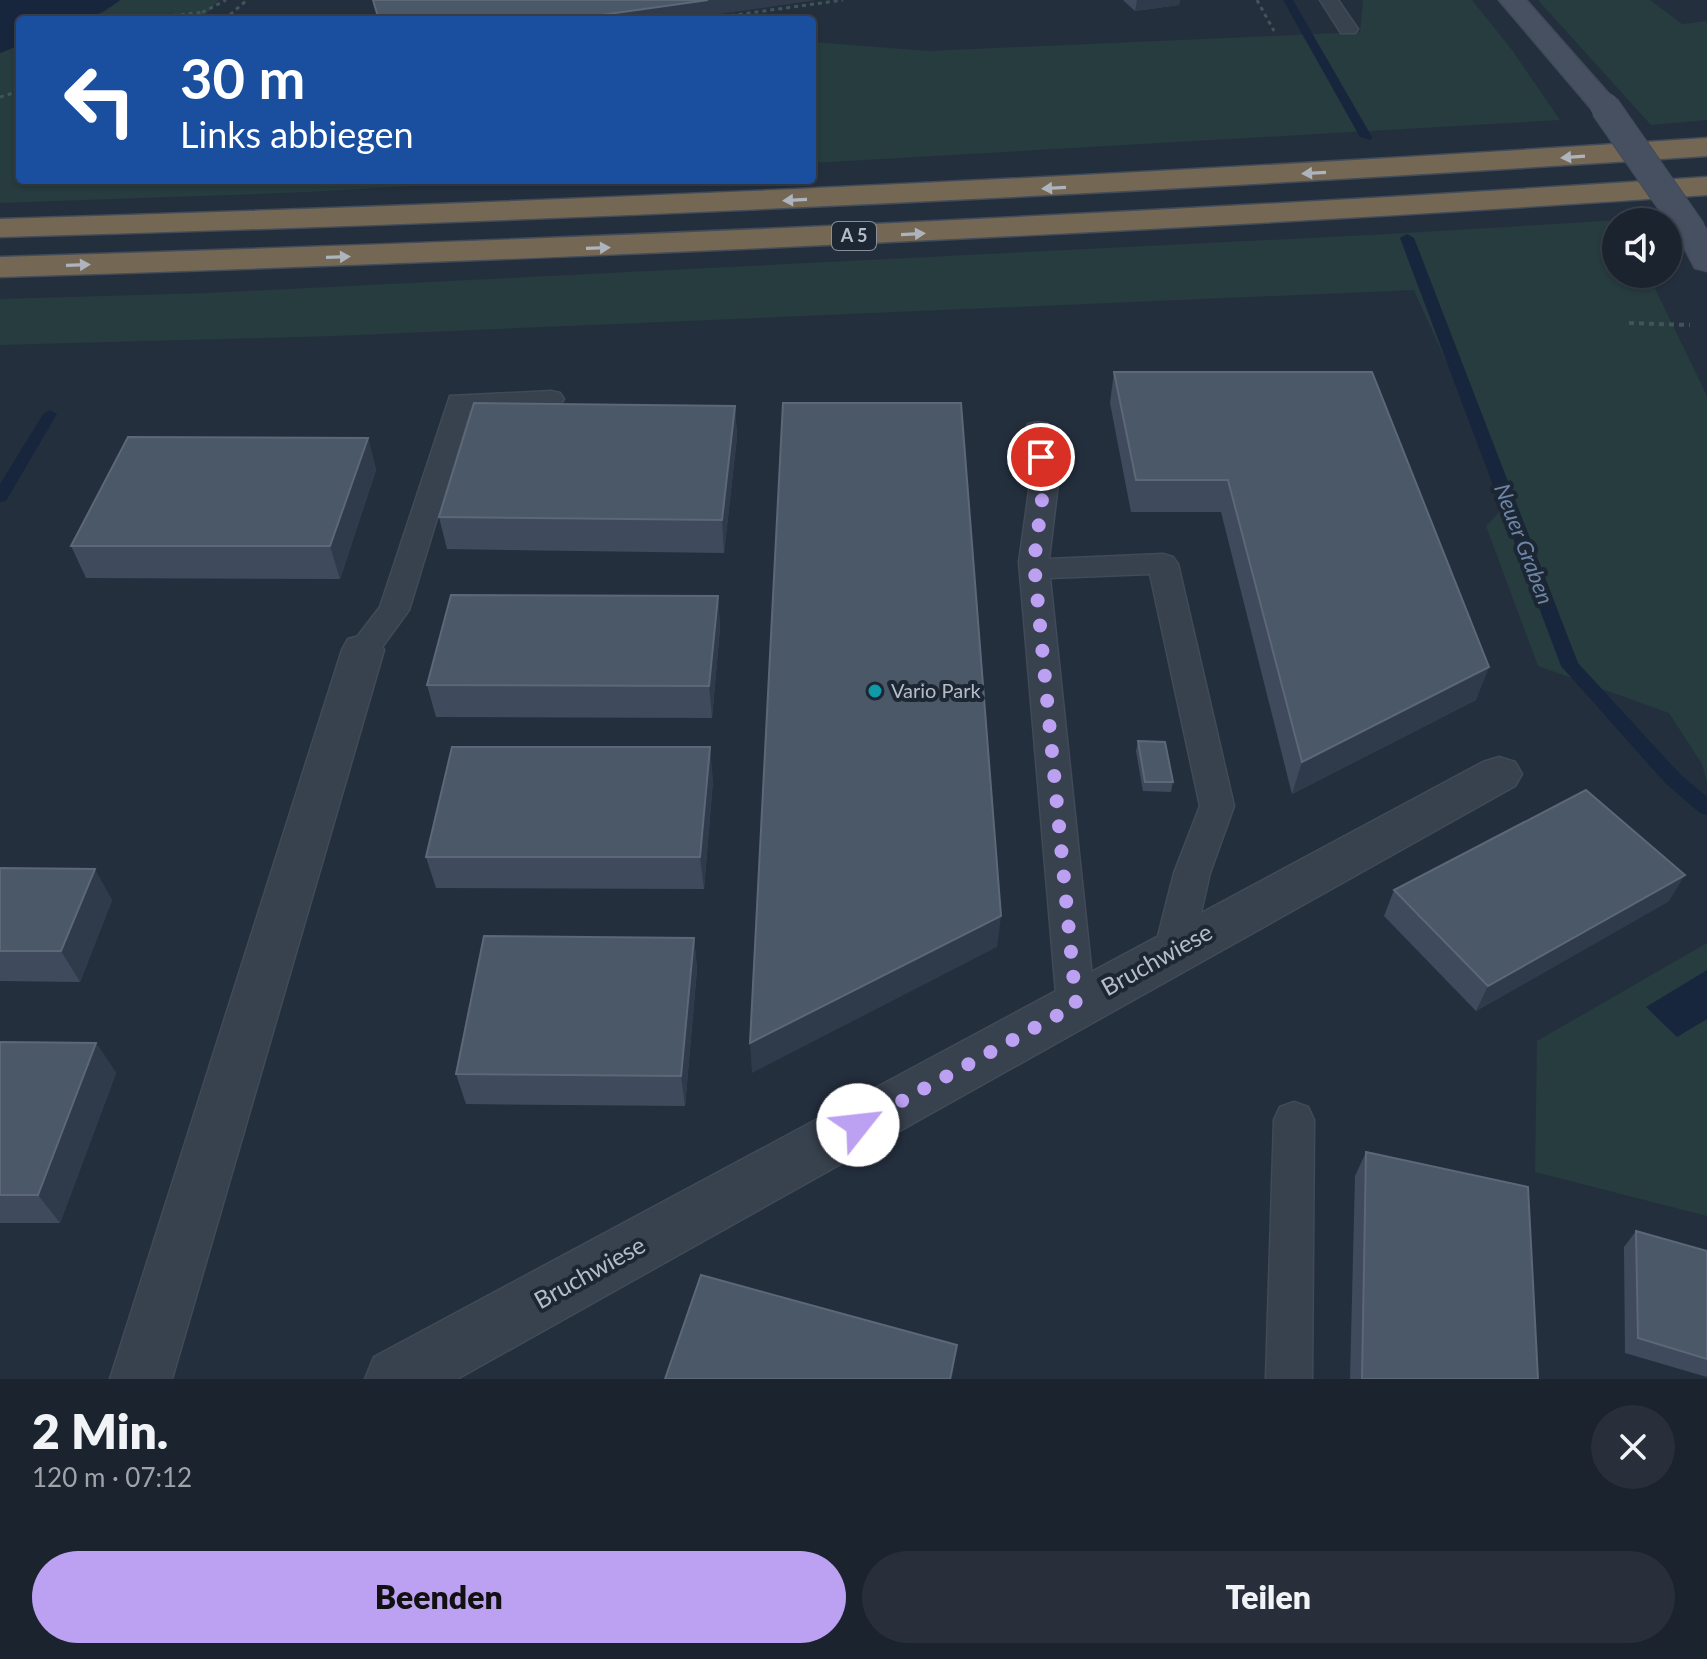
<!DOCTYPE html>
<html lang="de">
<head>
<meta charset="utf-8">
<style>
  body { margin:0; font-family:Lato,sans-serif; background:#282f3a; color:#f1f3f6; height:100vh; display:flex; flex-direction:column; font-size:30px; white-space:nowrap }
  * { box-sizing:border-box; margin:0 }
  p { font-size:26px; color:#a0a4aa }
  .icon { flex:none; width:44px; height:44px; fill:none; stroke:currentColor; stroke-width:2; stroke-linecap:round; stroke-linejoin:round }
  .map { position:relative; height:1379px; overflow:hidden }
  .panel { display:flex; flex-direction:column; background:#1b232e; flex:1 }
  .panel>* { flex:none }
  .hud { position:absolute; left:16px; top:16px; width:800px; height:168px; border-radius:8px; box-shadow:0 2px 6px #0004,0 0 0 2px #39404a; background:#1a4fa0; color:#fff; overflow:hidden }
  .controls { position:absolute; left:1602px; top:208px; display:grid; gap:16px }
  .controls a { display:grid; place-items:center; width:80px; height:80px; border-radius:50%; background:#1b232e; box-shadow:0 2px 6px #0004,0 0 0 2px #39404a; font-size:40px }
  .pin { position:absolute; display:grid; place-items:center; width:68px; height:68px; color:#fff; margin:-34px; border:4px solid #fff; border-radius:50%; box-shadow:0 2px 8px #0007 }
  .me { position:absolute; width:88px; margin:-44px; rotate:61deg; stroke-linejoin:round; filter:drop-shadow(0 0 6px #0008) }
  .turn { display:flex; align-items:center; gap:28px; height:168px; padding:0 32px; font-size:36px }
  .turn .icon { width:104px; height:104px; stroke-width:2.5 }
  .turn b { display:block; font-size:56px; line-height:68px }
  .round { display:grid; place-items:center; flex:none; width:84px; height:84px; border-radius:42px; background:#282f3a }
  .head { display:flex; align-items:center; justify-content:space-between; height:136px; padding:0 32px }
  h1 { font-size:48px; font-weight:800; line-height:60px }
  .button { display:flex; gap:16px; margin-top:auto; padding:16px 32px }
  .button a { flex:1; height:92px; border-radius:48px; background:#bca0f2; color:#111; font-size:32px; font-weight:800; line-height:92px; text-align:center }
  .button a+a { background:#282f3a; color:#f1f3f6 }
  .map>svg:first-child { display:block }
</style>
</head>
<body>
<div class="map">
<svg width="1707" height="1379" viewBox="0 0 1707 1379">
  <rect width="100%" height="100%" fill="#242f3e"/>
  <g fill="#263c3f">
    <path d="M120,0h99l-18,20h-117l20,-8z"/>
    <path d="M1363,0h109l40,50 48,70 -748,43v-121l117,9 431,-19z"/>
    <path d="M1538,0h112l32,24 25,-3v99l-56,5z"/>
    <path d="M20,45v135h493l-204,12 -309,11v-150z"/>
    <path d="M1621,220l1,2h-6v52h32l59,122v386l-5,-18 -33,-51 -131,-47 -52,-140 23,-24 -95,-212 -1080,46 -334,9v-46l207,-6 1182,-59z"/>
    <path d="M1707,943v273l-172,-44 2,-131z"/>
  </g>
  <g fill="#17263c">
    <path d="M0,0h120c-33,26 -60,20 -100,20v25l-20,8z"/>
    <path d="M1707,970v49l-30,18 -31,-30z"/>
  </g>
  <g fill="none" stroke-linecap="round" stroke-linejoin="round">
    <g fill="#17263c" fill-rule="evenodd">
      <path d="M1283,0h10l79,137 -2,3 -10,-3z"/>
      <path d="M1407,234l7,4 164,425 102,111 27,23v18l-7,-2 -34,-29 -105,-118 -161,-428z"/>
      <path d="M50,410l7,4 -51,87 -6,1v-18l43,-70z"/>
    </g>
    <g stroke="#414a57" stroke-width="3">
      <g id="service">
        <path d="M1320,0h18l20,29 -3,4h-14z"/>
        <path d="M551,391l9,2 4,6 -4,6 -90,5 -61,200 -35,48 -11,3 -11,-3 -5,-8 33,-43 70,-211z"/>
        <path d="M1038,422l10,2 3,6 7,54 -9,75 114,-5 10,3 5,7 56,242 -24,67 -18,79 -6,11 -13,4 -13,-4 -6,-11 20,-79 26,-67 -50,-232 -100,4 45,427 -6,12 -13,4 -13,-4 -6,-12 -38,-443 11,-78 -5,-54 3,-6z"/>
        <path d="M1294,1102l14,5 6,13 -2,259h-46l8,-259 6,-13z"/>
      </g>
    </g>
    <g stroke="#414a57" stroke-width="3">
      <g id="minor">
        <path d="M363,635l15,4 6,11 -212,729h-62l232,-729 6,-11z"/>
        <path d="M1499,757l16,5 7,12 -7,12 -1058,593h-92l9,-22 1109,-595z"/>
      </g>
    </g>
    <g stroke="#414a57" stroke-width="3">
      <g id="secondary">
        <path d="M1499,0h27l89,101 4,6 -4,6 -10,3 -10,-3z"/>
        <path d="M1692,222l11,3 4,6v40l-12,-3 -19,-36 5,-7z"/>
      </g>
    </g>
    <g stroke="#434c59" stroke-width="3">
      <g id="motorway">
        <path d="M1707,138v18c-569,38 -1137,65 -1707,81v-18c570,-17 1138,-43 1707,-81z"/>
        <path d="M1707,177v18c-569,39 -1137,64 -1707,82v-20c570,-17 1138,-42 1707,-80z"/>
      </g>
    </g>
    <g stroke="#3f5557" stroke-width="3" stroke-dasharray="4 4" stroke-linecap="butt">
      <path d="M1257,0l17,31"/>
      <path d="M133,20l71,-8"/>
      <path d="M188,20l38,-20"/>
      <path d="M224,20l23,-20"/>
      <path d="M699,20l144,-20"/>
      <path d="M0,97l20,-6"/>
    </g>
    <path stroke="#3f5557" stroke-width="4" stroke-dasharray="5 5" stroke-linecap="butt" d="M1629,323l61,2"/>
    <use href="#service" fill="#38414e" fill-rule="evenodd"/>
    <use href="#minor" fill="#38414e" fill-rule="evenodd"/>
    <use href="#secondary" fill="#465061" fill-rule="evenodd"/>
    <use href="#motorway" fill="#746855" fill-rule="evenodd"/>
    <g stroke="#414a57" stroke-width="31" stroke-linecap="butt">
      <path id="secondary-bridge" d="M1605,107l87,125"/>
    </g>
    <use href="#secondary-bridge" stroke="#465061" stroke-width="29"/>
  </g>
  <g fill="#3f4b5c">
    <path d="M1123,0h57l-1,5 -44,6z"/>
    <path d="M1114,372l362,328 -184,94 -71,-282h-90l-21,-109z"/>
    <path d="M735,406l2,31 -13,116 -277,-4 -8,-32z"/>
    <path d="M368,438l8,32 -36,109 -254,-1 -15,-32z"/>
    <path d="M718,596l2,32 -8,90 -276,-1 -9,-32z"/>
    <path d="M1138,741l35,41 -2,10 -28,-1 -7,-40z"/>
    <path d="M713,780l-9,109 -268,-1 -10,-31z"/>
    <path d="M0,868l112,32 -32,82 -80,-1z"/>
    <path d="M1394,890l275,11 -193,110 -92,-95z"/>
    <path d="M694,938l3,31 -12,137 -219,-2 -10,-30z"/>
    <path d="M0,1042l96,1 20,30 -56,150h-60z"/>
    <path d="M1366,1152l172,227h-188l5,-203z"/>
    <path d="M1636,1231l71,20v126l-82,-24 -1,-106z"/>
  </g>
  <g fill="#2f3b4b">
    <path d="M708,0h109l-139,20h-112z"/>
    <path d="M1137,0h43l-1,5 -44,6z"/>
    <path d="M735,406l2,31 -13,116 -2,-33z"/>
    <path d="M368,438l8,32 -36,109 -10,-33z"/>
    <path d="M718,596l2,32 -8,90 -3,-32z"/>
    <path d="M1489,667l-13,33 -184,94 10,-32z"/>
    <path d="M710,747l3,33 -9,109 -4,-32z"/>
    <path d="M95,869l17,31 -32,82 -19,-31z"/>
    <path d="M1685,875l-16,26 -193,110 12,-25z"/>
    <path d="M1001,916l-4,31 -245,126 -2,-30z"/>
    <path d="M694,938l3,31 -12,137 -4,-30z"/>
    <path d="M96,1043l20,30 -56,150 -22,-28z"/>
    <path d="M957,1345l-5,34h-2z"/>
  </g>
  <g fill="#4b5868" stroke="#5c6777" stroke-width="2">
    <path d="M373,0h335l-142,20h-187z"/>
    <path d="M1114,372h258l117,295 -187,95 -74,-282h-92z"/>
    <path d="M474,403l261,3 -13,114 -283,-3z"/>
    <path d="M783,403h178l40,513 -251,127z"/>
    <path d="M128,437l240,1 -38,108h-259z"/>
    <path d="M451,595l267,1 -9,90 -282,-1z"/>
    <path d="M1138,741l27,1 8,40h-28z"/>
    <path d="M452,747h258l-10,110h-274z"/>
    <path d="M1586,790l99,85 -197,111 -94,-96z"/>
    <path d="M0,868l95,1 -34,82h-61z"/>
    <path d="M484,936l210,2 -13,138 -225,-2z"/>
    <path d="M0,1042l96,1 -58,152h-38z"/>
    <path d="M1366,1152l162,35 10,192h-176z"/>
    <path d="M1636,1231l71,20v108l-69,-21z"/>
    <path d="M701,1275l256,70 -7,34h-285z"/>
  </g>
  <defs><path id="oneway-solid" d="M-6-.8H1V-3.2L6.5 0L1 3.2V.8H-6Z" transform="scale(2)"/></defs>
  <g fill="#aeb4bd">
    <use href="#oneway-solid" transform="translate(1573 157) rotate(176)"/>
    <use href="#oneway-solid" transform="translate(1314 173) rotate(177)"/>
    <use href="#oneway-solid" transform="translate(1054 188) rotate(177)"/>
    <use href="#oneway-solid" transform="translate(795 200) rotate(177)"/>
    <use href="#oneway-solid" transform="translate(913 234) rotate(-3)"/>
    <use href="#oneway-solid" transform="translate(598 248) rotate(-2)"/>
    <use href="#oneway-solid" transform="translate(338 257) rotate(-2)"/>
    <use href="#oneway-solid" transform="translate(78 265) rotate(-2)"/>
  </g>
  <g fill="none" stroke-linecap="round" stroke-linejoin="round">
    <path stroke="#bca0f2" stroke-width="14" stroke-dasharray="0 25.2" d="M858,1125l218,-120 -42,-443 10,-78 -3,-27"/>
  </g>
  <circle fill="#0f9aa8" stroke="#1d2633" stroke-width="3" cx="875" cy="691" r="8"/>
  <g text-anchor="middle" stroke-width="8" stroke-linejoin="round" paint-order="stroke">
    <rect fill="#1d2633" stroke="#878f9c" stroke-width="2" x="832" y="222" width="44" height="28" rx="6"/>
    <g font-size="18" font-weight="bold" fill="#b4bcc9">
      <text x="854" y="242">A 5</text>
    </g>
    <g font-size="20" fill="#b4bcc9" stroke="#1d2633" text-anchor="start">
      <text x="891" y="698">Vario Park</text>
    </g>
    <g font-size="22" font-style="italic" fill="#6d86a8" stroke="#1d2633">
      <text transform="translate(1524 544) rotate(69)" y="8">Neuer Graben</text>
    </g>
    <g font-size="24" fill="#b4bcc9" stroke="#1d2633">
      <text transform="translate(1157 960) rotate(-29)" y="8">Bruchwiese</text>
      <text transform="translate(590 1273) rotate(-29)" y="8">Bruchwiese</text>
    </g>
  </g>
</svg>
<div class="controls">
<a><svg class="icon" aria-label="sound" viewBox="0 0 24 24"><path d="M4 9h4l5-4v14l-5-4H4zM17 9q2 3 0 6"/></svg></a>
</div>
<div class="pin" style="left:1041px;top:457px;background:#d93025"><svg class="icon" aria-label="arrive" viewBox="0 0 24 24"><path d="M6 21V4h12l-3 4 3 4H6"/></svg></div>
<svg class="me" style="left:858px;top:1125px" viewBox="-20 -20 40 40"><circle r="19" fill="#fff"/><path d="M0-13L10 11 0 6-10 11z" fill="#bca0f2"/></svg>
<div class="hud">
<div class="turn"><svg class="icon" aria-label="left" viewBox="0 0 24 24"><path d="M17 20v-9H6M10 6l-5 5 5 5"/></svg><div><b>30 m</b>Links abbiegen</div></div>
</div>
</div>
<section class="panel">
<div class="head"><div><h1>2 Min.</h1><p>120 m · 07:12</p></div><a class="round"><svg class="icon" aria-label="close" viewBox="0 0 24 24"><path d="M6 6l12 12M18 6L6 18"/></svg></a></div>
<div class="button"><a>Beenden</a><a>Teilen</a></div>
</section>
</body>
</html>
